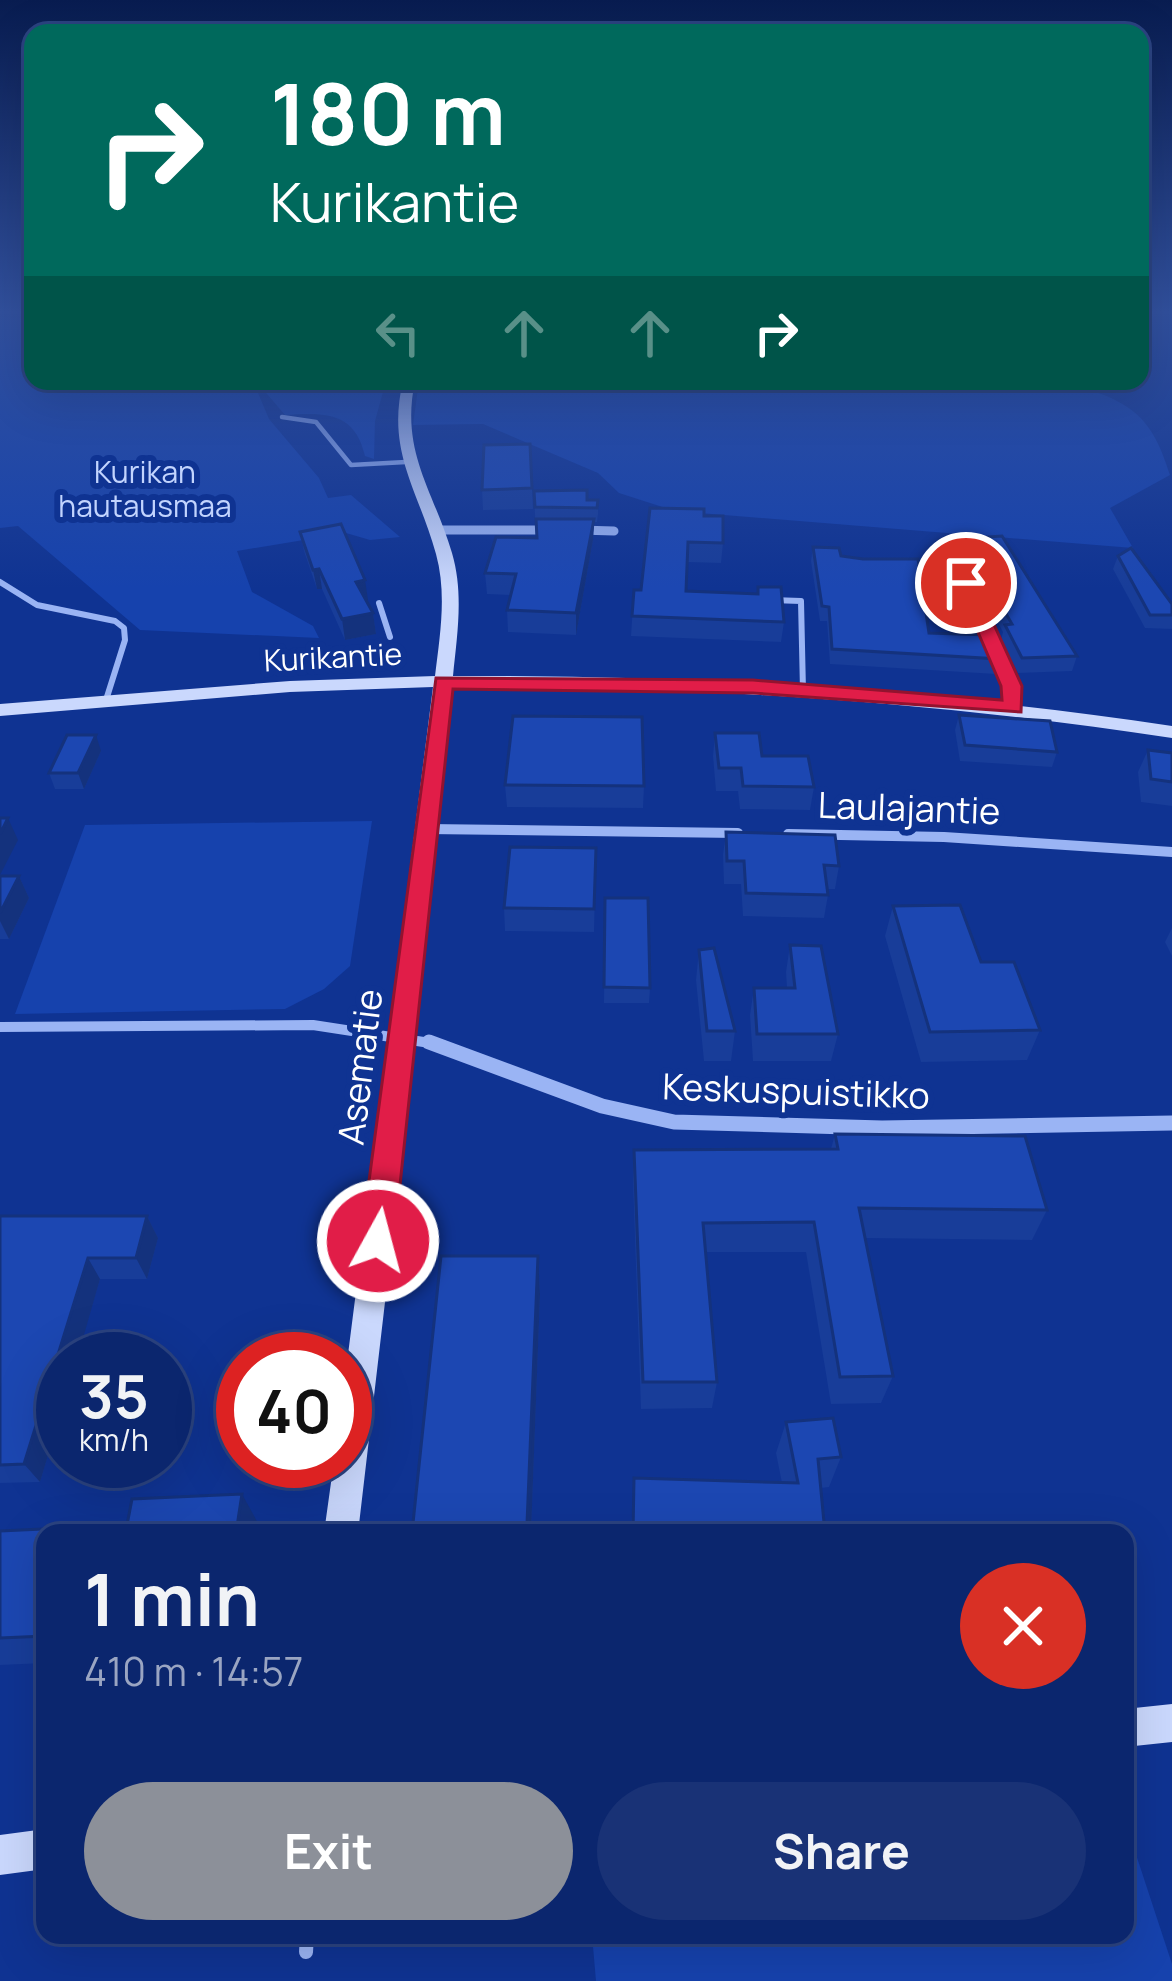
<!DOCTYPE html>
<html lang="en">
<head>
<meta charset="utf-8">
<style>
  body { margin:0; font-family:Manrope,sans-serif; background:#193276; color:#f1f3f6; height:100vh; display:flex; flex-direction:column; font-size:45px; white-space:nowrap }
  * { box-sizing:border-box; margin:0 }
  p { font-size:39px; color:#9aa5c2 }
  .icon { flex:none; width:66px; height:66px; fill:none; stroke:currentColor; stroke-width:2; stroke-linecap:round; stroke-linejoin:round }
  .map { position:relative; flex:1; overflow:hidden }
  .drawer { position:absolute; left:36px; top:1524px; width:1098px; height:420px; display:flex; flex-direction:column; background:#0b266e; border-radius:24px; box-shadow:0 12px 48px #0002,0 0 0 3px #2b4381 }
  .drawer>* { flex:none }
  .hud { position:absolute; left:24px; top:24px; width:1125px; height:366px; border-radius:24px; box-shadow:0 12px 48px #0002,0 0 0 3px #2b4381; background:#00695c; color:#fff; overflow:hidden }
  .speed { position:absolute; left:36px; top:1332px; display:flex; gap:24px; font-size:60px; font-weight:700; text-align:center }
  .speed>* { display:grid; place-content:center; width:156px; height:156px; border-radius:50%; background:#0b266e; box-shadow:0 12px 48px #0002,0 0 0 3px #2b4381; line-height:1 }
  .speed small { font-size:30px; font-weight:400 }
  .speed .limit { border:18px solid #d22; background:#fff; color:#111 }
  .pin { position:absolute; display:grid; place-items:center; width:102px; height:102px; color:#fff; margin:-51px; border:6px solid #fff; border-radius:50%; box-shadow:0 3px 12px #0007 }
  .me { position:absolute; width:132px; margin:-66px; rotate:7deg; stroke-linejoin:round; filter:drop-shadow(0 0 9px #0008) }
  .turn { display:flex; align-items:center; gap:42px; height:252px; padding:0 48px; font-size:54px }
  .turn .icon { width:156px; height:156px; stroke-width:2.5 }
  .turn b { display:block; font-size:84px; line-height:102px }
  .lanes { display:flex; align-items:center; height:114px; padding:0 48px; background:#0003; justify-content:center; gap:60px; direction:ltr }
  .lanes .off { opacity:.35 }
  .round { display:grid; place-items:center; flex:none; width:126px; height:126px; border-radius:63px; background:#193276 }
  .head { display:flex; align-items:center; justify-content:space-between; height:204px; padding:0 48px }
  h1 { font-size:72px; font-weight:700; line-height:90px }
  .button { display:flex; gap:24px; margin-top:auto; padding:24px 48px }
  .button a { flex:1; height:138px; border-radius:72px; background:#8c9099; color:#fff; font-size:48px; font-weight:700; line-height:138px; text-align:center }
  .button a+a { background:#193276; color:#f1f3f6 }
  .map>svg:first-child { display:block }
</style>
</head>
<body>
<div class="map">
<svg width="1172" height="1981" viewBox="0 0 1172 1981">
  <rect width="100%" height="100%" fill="#0f3392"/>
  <g fill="#1642ad">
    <path d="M0,317l33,1v63h220l16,38 50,59 9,20 23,-3 49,42 -30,3 -24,-7 -109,18 15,41 61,34 6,12 -179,-8 -122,-104 -18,2z"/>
    <path d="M256,381h130l-11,40 -1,38 -9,-3c-10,-44 -39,-44 -80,-41z"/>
    <path d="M419,381h644c63,20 87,28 107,94l-60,33 23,40 -458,-37 -56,-18 -21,-20 -115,-49 -70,1z"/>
    <path d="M372,821l-22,145 -26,23 -39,20 -270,5 70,-189z"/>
    <path d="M1125,1821l47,143v17h-576l-4,-46h533z"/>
  </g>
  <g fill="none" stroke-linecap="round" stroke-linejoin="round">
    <path stroke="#9ab4f4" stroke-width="4.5" d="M282,417l34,5 35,43 55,-3"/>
    <g stroke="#9ab4f4" stroke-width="6">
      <path d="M0,582l37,23 78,16 9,7 1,12 -19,60"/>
      <path d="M771,600l30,1 2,90"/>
      <path d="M379,603l11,34"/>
    </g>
    <path stroke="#9ab4f4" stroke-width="14" d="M306,1952l1,-17"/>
    <g stroke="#9ab4f4" stroke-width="9">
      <path d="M434,530h119"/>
      <path d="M579,530l35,1"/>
      <path d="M966,583l45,103 2,22"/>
    </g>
    <g stroke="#9ab4f4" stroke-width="10">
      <path d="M427,829l311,4"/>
      <path d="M788,834l156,3 228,15"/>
      <path d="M0,1027l313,-2 130,20"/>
    </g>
    <path stroke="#9ab4f4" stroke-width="15" d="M429,1042l173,64 72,16 208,6 290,-5"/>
    <g fill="#cad8fd" fill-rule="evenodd">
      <path d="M403,381h12c-15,71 18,108 37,172 12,41 5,82 1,123 243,-1 478,14 719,50v12c-243,-37 -475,-52 -720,-51l-36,350 -58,496h-34l10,-72h11v-83l88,-691 -143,5 -290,24v-12l290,-23 145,-5c5,-41 12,-82 1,-122 -18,-65 -50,-102 -33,-173z"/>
      <path d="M1172,1704v38l-47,5v-38z"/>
      <path d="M45,1829v40l-45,6v-40z"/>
    </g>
  </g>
  <g fill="#183d99">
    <path d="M530,444l3,65 -50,1 -1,-20z"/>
    <path d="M534,491l64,9v14l-1,8h-3l-1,18 -17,95 -68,-3 -1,-22 4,-15 -24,-1 -2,-21 51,-35z"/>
    <path d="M704,516l19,27 -2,20 -34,-1 -1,29 71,3 1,-7 26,35 -3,20 -150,-6 3,-46h7z"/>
    <path d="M300,532l68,68h-2l7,13 3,21 -31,6 -23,-51h-5l-13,-38z"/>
    <path d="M1002,536l75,120 -5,15 -54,2 -17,-33 2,-8 -29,-54 -13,-3 -3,11 -22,-32 4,-14z"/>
    <path d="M813,547l28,9 88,77 71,26 -4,15 -166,-10 -3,-43h-7l-9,-60z"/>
    <path d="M1118,556l54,48v25l-27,-1 -32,-59z"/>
    <path d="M959,715l98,37 -5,15 -92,-6 -5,-31z"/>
    <path d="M715,733l47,23 52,31 -4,23 -70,-1 -2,-18h-22l-3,-35z"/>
    <path d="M1148,750l24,3v53l-31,-4 -3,-30z"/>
    <path d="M101,751l-17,38h-29l-6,-16z"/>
    <path d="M505,785l139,1 -1,22 -136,-1z"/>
    <path d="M726,832l113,34 -4,23h-8l1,6 -4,23 -81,-2 -2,-32h-17l-1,-29z"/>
    <path d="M596,848l-2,84 -89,-1 -1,-23z"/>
    <path d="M0,876h19l10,22 -20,41h-9z"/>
    <path d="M605,898l45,90 -1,15h-45z"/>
    <path d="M893,906l88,56 59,68 -13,30 -106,2 -36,-126z"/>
    <path d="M1172,928v28l-7,-14z"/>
    <path d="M790,945l48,89 -7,27h-78l-3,-46 4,-27h33l-1,-16z"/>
    <path d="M699,950l36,81 -4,30h-27l-8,-81z"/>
    <path d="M835,1134l212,76 -15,30 -167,-2 28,138 -12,27 -50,1 -25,-152h-100l11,130 -5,26 -71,1 -8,-229 1,-30 197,-1z"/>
    <path d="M0,1216h147l11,22 -11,41h-47l-60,203 -40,1z"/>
    <path d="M538,1256l2,38 -9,239h-115l-3,-10z"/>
    <path d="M786,1422l55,35 -12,30 -8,1 4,45h-194l3,-55 148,5 -6,-30z"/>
    <path d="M259,1525l-1,8h-213v130l-45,2v-134z"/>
  </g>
  <g fill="#14327d">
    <path d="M594,519l-1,21 -17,95v-22z"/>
    <path d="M319,569l3,20h-5l-4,-19z"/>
    <path d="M365,580l3,20 -9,2 -3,-20z"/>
    <path d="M373,613l3,21 -31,6 -3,-21z"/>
    <path d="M96,735l5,16 -17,38 -6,-16z"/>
    <path d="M8,818l10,22 -18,35v-41z"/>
    <path d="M19,876l10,22 -20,41 -9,-18v-8z"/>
    <path d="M147,1216l11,22 -11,41 -11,-21z"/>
    <path d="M538,1256l2,38 -9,239h-3z"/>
    <path d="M88,1258l12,21 -23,80h-14v46l-23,77 -16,-18z"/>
    <path d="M242,1494l17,31 -1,8h-22z"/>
  </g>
  <g fill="#1c47b2" stroke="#14327d" stroke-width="3">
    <path d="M530,444l2,44 -50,2 2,-45z"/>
    <path d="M587,490v10h11l-1,8 -62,-1 -1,-16z"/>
    <path d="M650,508l54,1v7h19v27l-35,-1 -2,49 72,3v-7h23l3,35 -152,-6 2,-26h7z"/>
    <path d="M536,519h58l-18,94 -69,-3 9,-36 -31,-1 11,-36 41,1z"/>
    <path d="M341,524l24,56 -9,2 17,31 -31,6 -23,-50 -6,1 -13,-38z"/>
    <path d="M1002,536l75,120 -55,2 -17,-33 7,-1 -35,-60 -12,-3 -4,11 -21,-32z"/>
    <path d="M813,547l26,1 2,8 22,3h55l11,74 60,2 11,24 -168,-10 -3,-42 -7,-1z"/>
    <path d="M1131,548l41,56v11h-22l-32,-59z"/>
    <path d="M959,715l91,6 7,31 -92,-7z"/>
    <path d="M513,716l129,1 2,69 -139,-1z"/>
    <path d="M715,733h44l3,23h46l6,31 -71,-1 -2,-18h-22z"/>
    <path d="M67,735h29l-18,38h-29z"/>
    <path d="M1148,750l24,3v29l-21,-3z"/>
    <path d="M0,818h8l-8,16z"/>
    <path d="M726,832l109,3 4,31 -15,-1 4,30 -82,-2 -2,-32h-17z"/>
    <path d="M510,847l86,1 -2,61 -90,-1z"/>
    <path d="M0,876h19l-19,37z"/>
    <path d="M605,898h43l2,90 -46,-1z"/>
    <path d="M960,905l21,57h33l26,68 -110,2 -37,-126z"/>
    <path d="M790,945l31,1 17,88h-81l-3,-46h41z"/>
    <path d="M714,948l21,83h-28l-8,-81z"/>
    <path d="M835,1134l190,2 22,74 -188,-2 34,168 -53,1 -26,-155 -111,1 14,159h-74l-9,-232 204,-1z"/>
    <path d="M0,1216h147l-11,42h-48l-64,206 -24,1z"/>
    <path d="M441,1256h97l-11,268 -114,-1z"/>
    <path d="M833,1418l8,39 -23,2 7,74h-192l1,-55 164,5 -12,-61z"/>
    <path d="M242,1494l-6,39h-191v103l-45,2v-107l127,-6 5,-26z"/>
  </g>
  <linearGradient id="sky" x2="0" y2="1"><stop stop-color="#081c50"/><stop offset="0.53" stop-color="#31509d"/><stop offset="1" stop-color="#31509d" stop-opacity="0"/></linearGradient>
  <rect width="1172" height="588" fill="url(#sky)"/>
  <path fill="#e11d48" stroke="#92132f" stroke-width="3" d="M966,577l9,6 47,103 -1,26 -268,-19 -300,-4 -59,552 -5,11 -11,4 -12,-4 -5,-11 75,-563 317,2 249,20 -1,-14 -44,-103z"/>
  <g text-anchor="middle" stroke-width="12" stroke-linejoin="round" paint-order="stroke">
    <g font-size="30" fill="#c2d4fe" stroke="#0f3392">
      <text x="145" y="483">Kurikan<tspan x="145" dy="34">hautausmaa</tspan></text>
    </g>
    <g font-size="30" fill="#fff" stroke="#0f3392">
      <text transform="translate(333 658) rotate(-3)" y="10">Kurikantie</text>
    </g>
    <g font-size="36" fill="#fff" stroke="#0f3392">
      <text transform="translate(909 808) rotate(2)" y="13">Laulajantie</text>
      <text transform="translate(360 1067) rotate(-83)" y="13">Asematie</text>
      <text transform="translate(796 1091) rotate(2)" y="13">Keskuspuistikko</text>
    </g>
  </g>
</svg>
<div class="speed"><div>35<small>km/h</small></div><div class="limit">40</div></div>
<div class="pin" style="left:966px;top:583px;background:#d93025"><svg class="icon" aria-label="arrive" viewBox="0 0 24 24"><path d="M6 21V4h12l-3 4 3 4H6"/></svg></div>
<svg class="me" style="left:378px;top:1241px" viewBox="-20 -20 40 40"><circle r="17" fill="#e11d48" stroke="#fff" stroke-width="3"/><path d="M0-11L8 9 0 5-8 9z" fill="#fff"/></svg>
<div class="hud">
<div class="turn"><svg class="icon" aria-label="right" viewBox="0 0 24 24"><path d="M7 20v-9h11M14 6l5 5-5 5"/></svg><div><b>180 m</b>Kurikantie</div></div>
<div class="lanes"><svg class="icon off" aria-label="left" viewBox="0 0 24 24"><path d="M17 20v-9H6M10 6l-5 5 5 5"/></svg><svg class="icon off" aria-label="ahead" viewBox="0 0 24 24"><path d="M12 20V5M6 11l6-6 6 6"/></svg><svg class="icon off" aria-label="ahead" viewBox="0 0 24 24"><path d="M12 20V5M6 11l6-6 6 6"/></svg><svg class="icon" aria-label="right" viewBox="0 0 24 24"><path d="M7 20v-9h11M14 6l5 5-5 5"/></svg></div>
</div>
<section class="drawer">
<div class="head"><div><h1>1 min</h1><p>410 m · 14:57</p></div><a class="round" style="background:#d93025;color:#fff"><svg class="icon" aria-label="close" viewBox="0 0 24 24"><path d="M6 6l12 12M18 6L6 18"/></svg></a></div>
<div class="button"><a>Exit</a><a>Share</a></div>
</section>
</div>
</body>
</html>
